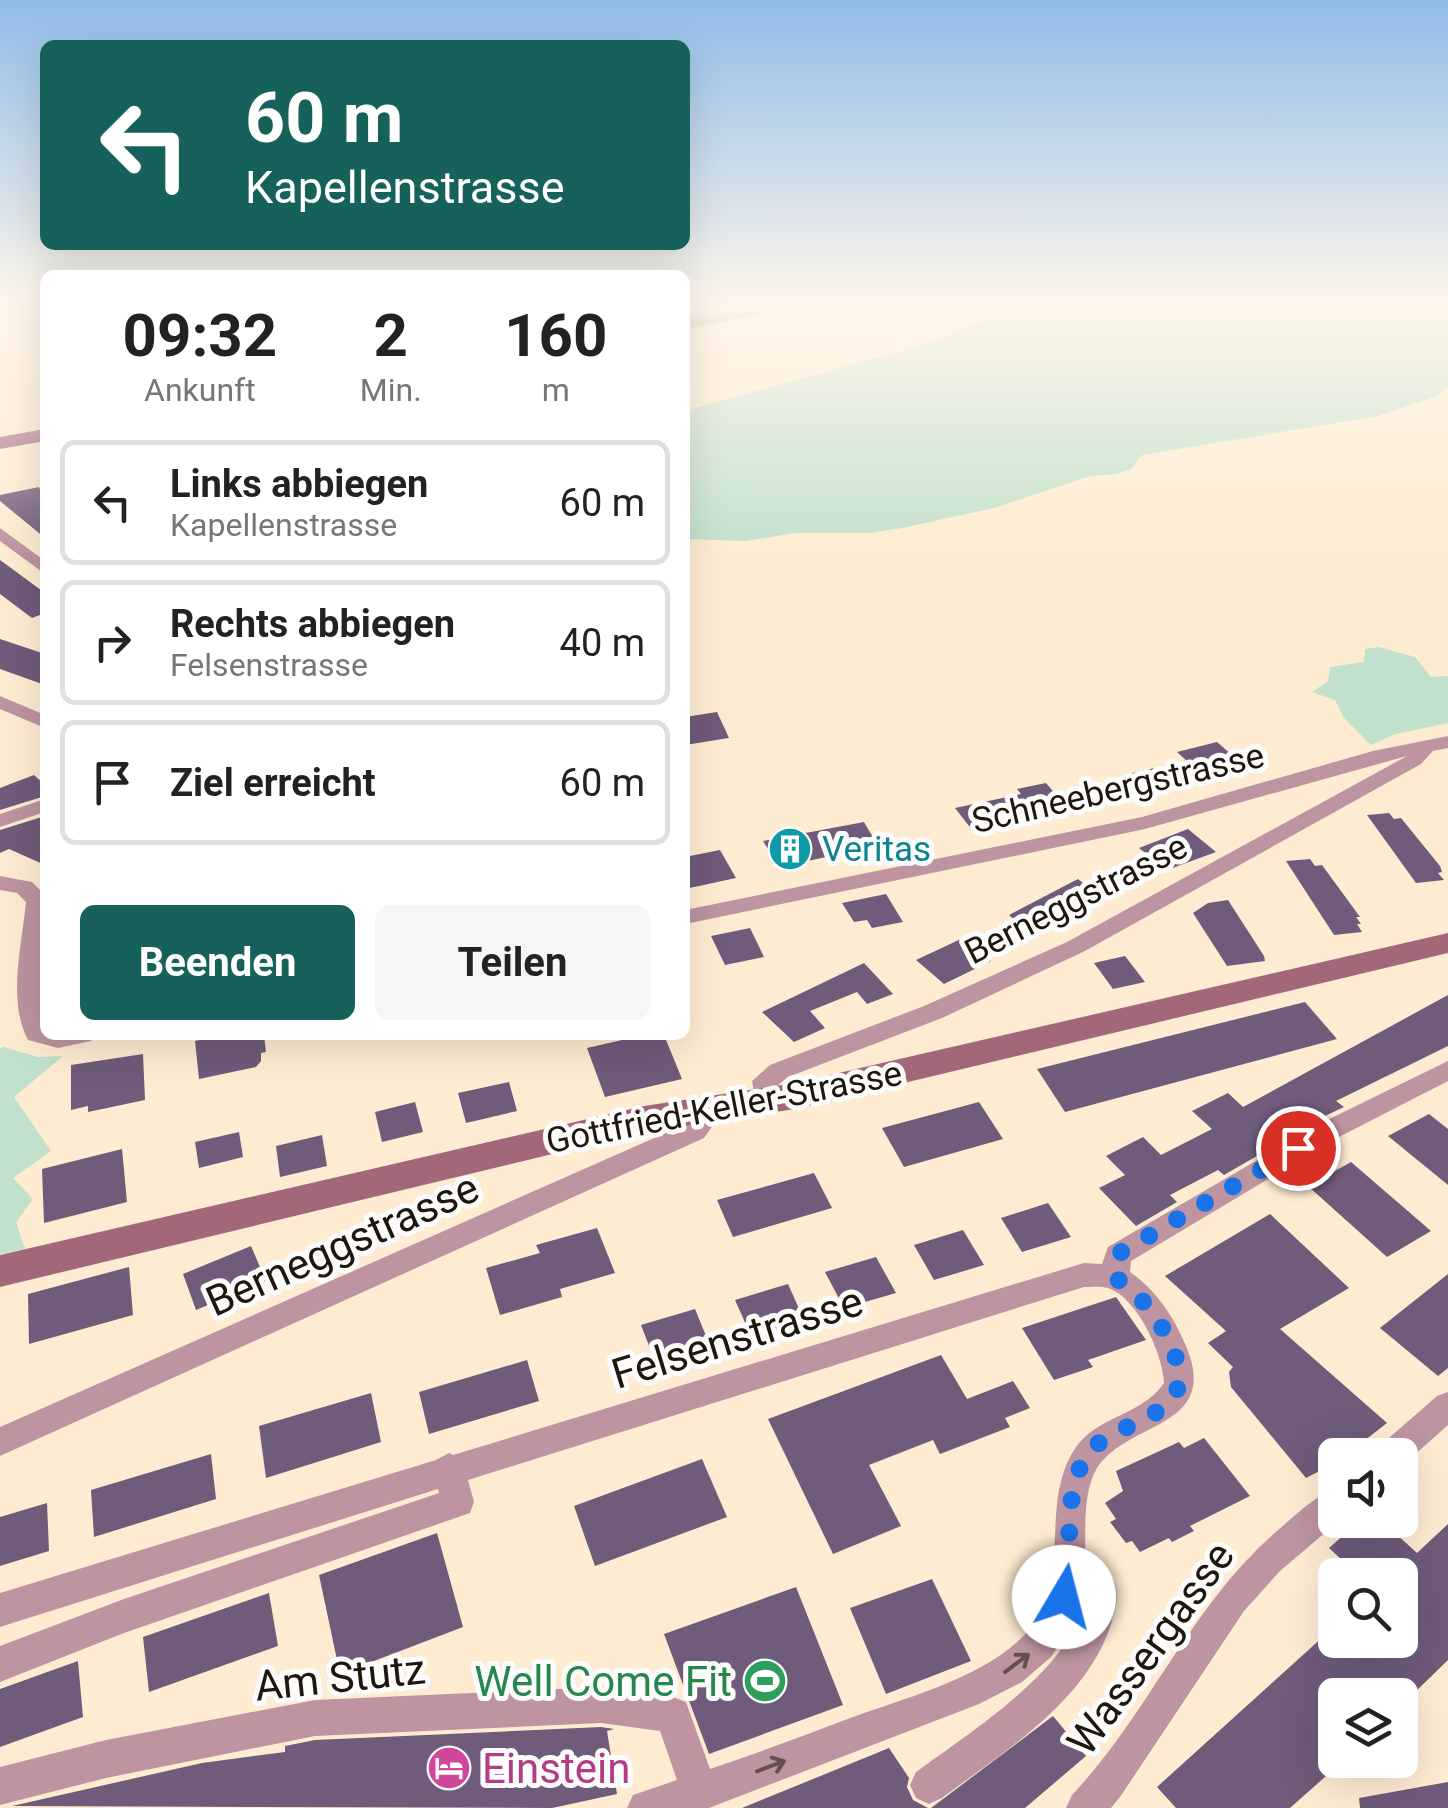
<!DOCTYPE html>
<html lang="de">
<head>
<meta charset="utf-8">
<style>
  body { margin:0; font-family:Roboto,sans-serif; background:#f6f6f6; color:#222; height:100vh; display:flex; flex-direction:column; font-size:38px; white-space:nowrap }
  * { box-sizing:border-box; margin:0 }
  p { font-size:32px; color:#767676 }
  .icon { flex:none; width:55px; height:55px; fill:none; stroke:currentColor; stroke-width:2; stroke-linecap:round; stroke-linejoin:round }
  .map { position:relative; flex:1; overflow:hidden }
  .panel { position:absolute; left:40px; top:270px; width:650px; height:770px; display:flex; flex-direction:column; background:#fff; border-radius:15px; box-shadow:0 10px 40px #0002 }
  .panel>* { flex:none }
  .hud { position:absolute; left:40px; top:40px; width:650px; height:210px; border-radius:15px; box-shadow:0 10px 40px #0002; background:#16625b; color:#fff; overflow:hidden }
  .fabs { position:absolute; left:1318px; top:1438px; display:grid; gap:20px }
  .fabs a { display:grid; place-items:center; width:100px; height:100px; border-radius:15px; background:#fff; box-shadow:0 10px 40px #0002; font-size:50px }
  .pin { position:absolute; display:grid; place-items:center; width:85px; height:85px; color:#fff; margin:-42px; border:5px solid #fff; border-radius:50%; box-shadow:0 2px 10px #0007 }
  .me { position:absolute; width:110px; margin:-55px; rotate:8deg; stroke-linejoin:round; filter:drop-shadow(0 0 8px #0008) }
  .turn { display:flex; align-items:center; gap:35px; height:210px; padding:0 40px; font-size:45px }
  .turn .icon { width:130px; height:130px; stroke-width:2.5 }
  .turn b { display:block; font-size:70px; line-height:85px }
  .eta { display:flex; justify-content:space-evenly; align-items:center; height:170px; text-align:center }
  .eta b { font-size:60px; font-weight:700; line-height:70px }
  .primary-button { display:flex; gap:20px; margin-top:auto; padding:20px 40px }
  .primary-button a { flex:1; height:115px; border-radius:15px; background:#16625b; color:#fff; font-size:40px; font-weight:700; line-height:115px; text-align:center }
  .primary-button a+a { background:#f6f6f6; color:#222 }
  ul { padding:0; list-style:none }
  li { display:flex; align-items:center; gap:30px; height:125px; margin:0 20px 15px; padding:0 20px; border:5px solid #e0e0e0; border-radius:15px }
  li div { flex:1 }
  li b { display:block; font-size:38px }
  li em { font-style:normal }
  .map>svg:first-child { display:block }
</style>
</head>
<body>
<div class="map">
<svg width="1448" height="1808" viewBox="0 0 1448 1808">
  <rect width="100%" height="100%" fill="#feecd2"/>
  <g fill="#c2e1cc">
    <path d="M1047,304h401v83l-13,10 -57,19 -236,39 -11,14 -14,5 -27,2 -96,32 -92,20 -34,5h-72l-50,8 -61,-2v-128l245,-68 67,-28z"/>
    <path d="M1379,647l36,10 16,20 17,-1v47l-52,11 -25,11 -27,-27 -9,-18 -23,-8 16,-11 2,-14 34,-5 1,-13z"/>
    <path d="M4,1047l34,10 25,-1 -49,41 37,54 -38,27 20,21 -17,23 9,27 -25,5v-206z"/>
  </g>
  <g fill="#6f5b7a">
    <path d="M39,487l6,12v39l-45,-37v-6z"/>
    <path d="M0,560l45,33v20l-13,5 -32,-24z"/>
    <path d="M0,639l45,15v31l-45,-16z"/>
    <path d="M717,712l12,26 -44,7v-28z"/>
    <path d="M1217,742l24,21 -41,10 -23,-21z"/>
    <path d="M1155,768l19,18 -36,9 -19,-19z"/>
    <path d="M34,775l11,10v11l-45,14v-22z"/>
    <path d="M1046,783l22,26 -95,22 -18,-23 66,-14 -4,-5z"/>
    <path d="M1389,813l5,6 7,-1 39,48 2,6 -4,1 6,7 -28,3 -49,-68z"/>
    <path d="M45,816v49l-36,-16 -9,4v-23z"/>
    <path d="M864,822l14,24 -99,21 -16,-26z"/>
    <path d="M1188,829l28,23 -49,18 -28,-22z"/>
    <path d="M720,850l16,28 -51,11v-32z"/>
    <path d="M1310,859l5,7 7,-1 38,52h-4l5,7h-4l5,8 -28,3 -48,-74z"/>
    <path d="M1078,879l24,19 -75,33 -18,-16z"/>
    <path d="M886,894l17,28 -31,6 -5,-8 -13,2 -12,-19z"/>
    <path d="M1228,900l36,56 1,5 -38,5 -34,-53 15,-10z"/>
    <path d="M750,928l14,29 -39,8 -14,-29z"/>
    <path d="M963,938l28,23 -47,23 -28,-24z"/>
    <path d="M1125,956l20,26 -32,7 -19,-26z"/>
    <path d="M864,963l29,31 -26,10 -10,-12 -47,19 15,17 -31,14 -32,-30z"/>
    <path d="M1448,995v51l-112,55 8,6 -87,41 5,5 -38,22 -6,-5 -48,25 7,7 -41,24 -37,-38 26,-13 -19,-19 37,-19 18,18 51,-26 -20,-18 36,-18 15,14z"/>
    <path d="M1305,1002l32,37 -272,73 -28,-43z"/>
    <path d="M224,1035h40l2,17 -5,1v8l-5,6 -57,12 -4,-38z"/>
    <path d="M644,1035h20l18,44 -77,18 -18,-49z"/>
    <path d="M143,1054l2,46 -57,12v-6l-17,4v-45z"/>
    <path d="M509,1082l8,29 -51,12 -8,-30z"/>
    <path d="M415,1102l8,30 -41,10 -7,-30z"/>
    <path d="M979,1102l24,37 -99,28 -22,-39z"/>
    <path d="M1429,1114l19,15v56l-60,-49z"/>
    <path d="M239,1132l4,25 -44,11 -4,-26z"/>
    <path d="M322,1135l5,31 -47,11 -4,-31z"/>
    <path d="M122,1149l5,53 -83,21 -2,-54z"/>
    <path d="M1351,1162l80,69 -44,26 -79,-71z"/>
    <path d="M814,1173l18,35 -99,29 -16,-37z"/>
    <path d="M1048,1203l23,34 -49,15 -21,-34z"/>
    <path d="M1270,1214l79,74 -69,41 107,94 -41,32h-11v8l-29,15 -75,-91 -2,-15 4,-5 -25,-24 18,-12 -61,-55z"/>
    <path d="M597,1228l18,45 -55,16 2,8 -62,18 -14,-47 54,-15 -4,-8z"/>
    <path d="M963,1230l21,35 -50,15 -20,-35z"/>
    <path d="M251,1246l15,35 -70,29 -13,-36z"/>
    <path d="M876,1257l20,36 -52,15 -19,-36z"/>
    <path d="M129,1267l4,48 -104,29 -1,-50z"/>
    <path d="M1448,1274v94l-10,8 -58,-48z"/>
    <path d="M788,1284l17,38 -53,16 -17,-38z"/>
    <path d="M1116,1297l30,43 -58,20 5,7 -39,13 -32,-52z"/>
    <path d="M695,1309l16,39 -55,16 -15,-39z"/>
    <path d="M941,1355l26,44 46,-18 17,27 -25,10 5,9 -70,27 -7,-14 -64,25 32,61 -68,28 -65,-135z"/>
    <path d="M527,1360l12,41 -110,33 -10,-42z"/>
    <path d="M371,1393l10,49 -115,36 -7,-52z"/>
    <path d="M1204,1438l46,58 -60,30 4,5 -22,11 -3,-4 -29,14 -8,-11 -6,2 -16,-21 6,-3 -11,-16 18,-12 -7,-20 63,-29 5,6z"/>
    <path d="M211,1454l5,45 -122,38 -3,-47z"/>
    <path d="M702,1459l25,58 -132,49 -21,-60z"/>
    <path d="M47,1503l2,48 -49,15v-49z"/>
    <path d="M1361,1520h20l36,33 31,-29v136l-36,35h-77v73l-45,40h-114l-19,-21 178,-161v14h65v-65h-42l-29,-27z"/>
    <path d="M437,1533l26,94 -123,47 -21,-99z"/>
    <path d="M932,1579l39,82 -85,33 -36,-86z"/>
    <path d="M796,1587l47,118 -134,49 -45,-120z"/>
    <path d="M269,1593l9,53 -129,46 -6,-55z"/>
    <path d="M78,1661l5,56 -83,30v-58z"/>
    <path d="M1053,1716l33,40 -61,52h-94z"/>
    <path d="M601,1727l13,2 -7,2 10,63 -65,14 -540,-2 190,-43 83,-11v-6l30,-6z"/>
    <path d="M889,1748l20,30 -2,9 6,13 15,8h-186z"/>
    <path d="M1448,1782v26h-88l-1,-10z"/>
  </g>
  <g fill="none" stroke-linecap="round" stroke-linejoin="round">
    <g fill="#bd94a0" fill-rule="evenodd">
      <path d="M0,528l45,33v13l-45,-33z"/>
      <path d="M0,696l45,19v13l-45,-19z"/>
      <path d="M1448,736v12l-15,3 -12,13 -338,188 -141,66 -154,59 -10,8 1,16 -4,7h-18l-5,-27 18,-16 154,-59 143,-64 340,-186 -262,73 -460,95v-14l457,-93 231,-66z"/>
      <path d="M45,799v13l-45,15v-13z"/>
      <path d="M0,876l32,6 13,13 -4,107 4,33h49l-3,6 -33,7 -30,-8c-21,-40 -6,-95 -2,-138l-9,-9 -17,-3z"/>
      <path d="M1448,1061v20l-111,57 -206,123 -1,11c26,18 44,45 56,74 35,83 -58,74 -89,122 -15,25 -11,65 -12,92 23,6 36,21 31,45 -17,89 -106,142 -174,193l-13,6 -13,-6 -6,-13 6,-13c48,-36 171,-112 166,-179l-15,40 -16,24 -29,25 -43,22 -270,104h-82l6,-13 44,-15 -17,-49 -59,-8 -286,13 -209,42 -106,27v-38l106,-27 209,-40 286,-13 72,10 13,5 24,67c48,-16 95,-34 143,-52 58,-21 158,-46 188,-105 25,-51 2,-112 33,-162 21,-34 68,-34 90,-67 -1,-28 -26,-85 -56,-95 -6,-2 -17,-1 -24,-1l-616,193 6,22 -4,11 -346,120 -124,49v-36l124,-47 315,-106 -1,-4 -438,138v-34l436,-133 13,-7 4,2 631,-192 18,1 6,-17 211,-123z"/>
      <path d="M701,1099l9,3 6,19 -12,17 -704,318v-29l686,-303 6,-22z"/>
      <path d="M1448,1392v33l-45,40 -3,1v-11h-24l5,-10 56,-49z"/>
      <path d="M1335,1489v31h5l-60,51 -36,40 -124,186 -9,11h-45l6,-13c80,-85 121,-196 213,-271 15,-13 31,-28 50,-35z"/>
    </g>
    <g fill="#a2687a" fill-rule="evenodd">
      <path d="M777,304h36l-128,25v-10z"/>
      <path d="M45,429v12l-45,8v-12z"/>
      <path d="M1448,933v20l-653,156 -151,23 -644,155v-32l644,-149 151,-23z"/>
    </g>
  </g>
  <defs><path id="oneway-shaft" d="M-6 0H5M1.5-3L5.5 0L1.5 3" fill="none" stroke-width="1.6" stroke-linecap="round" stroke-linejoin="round" transform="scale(2.5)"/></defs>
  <g stroke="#664f4f">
    <use href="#oneway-shaft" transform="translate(1017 1663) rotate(-37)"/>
    <use href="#oneway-shaft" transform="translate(771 1766) rotate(-21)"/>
  </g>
  <linearGradient id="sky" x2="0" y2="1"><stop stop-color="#8fbce8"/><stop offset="0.55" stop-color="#fff6eb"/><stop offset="1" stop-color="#fff6eb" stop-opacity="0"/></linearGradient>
  <rect width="1448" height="557" fill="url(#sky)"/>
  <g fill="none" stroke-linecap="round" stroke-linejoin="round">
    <path stroke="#1a73e8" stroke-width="18" stroke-dasharray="0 32.4" d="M1064,1597c10,-42 -2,-100 20,-137 22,-38 79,-33 95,-75 4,-36 -33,-90 -64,-107l3,-24 180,-106"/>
  </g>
  <defs>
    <g id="building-disc" transform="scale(2.25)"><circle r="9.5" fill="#0f9aa8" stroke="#fcfcfc"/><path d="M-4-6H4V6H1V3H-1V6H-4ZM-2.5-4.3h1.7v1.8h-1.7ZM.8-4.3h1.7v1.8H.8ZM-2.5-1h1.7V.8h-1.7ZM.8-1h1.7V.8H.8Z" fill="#fff"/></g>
    <g id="stadium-disc" transform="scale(2.25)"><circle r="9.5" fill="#2e9e5b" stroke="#fcfcfc"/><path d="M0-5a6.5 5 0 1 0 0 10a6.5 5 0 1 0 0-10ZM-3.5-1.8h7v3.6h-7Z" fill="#fff"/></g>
    <g id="hotel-disc" transform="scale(2.25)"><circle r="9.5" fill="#d1479c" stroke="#fcfcfc"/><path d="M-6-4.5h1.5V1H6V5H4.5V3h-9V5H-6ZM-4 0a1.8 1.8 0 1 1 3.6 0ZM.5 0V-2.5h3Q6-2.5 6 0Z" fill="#fff"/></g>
  </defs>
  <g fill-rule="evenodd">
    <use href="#building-disc" x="790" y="849"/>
    <use href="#stadium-disc" x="765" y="1681"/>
    <use href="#hotel-disc" x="449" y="1768"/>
  </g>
  <g text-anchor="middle" stroke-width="10" stroke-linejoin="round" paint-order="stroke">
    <g font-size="35" fill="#1f170c" stroke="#fcfcfc">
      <text transform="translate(1118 788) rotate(-13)" y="12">Schneebergstrasse</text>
      <text transform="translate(1076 899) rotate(-27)" y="12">Berneggstrasse</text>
      <text transform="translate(724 1107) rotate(-11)" y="12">Gottfried-Keller-Strasse</text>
    </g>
    <g font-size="35" fill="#0d838f" stroke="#fcfcfc" text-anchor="start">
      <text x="822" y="861">Veritas</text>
    </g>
    <g font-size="42" fill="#1f170c" stroke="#fcfcfc">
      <text transform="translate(342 1244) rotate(-24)" y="15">Berneggstrasse</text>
      <text transform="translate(737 1337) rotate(-17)" y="15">Felsenstrasse</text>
      <text transform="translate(1150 1648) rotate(-54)" y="15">Wassergasse</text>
      <text transform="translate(340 1677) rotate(-6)" y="15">Am Stutz</text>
    </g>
    <g font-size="42" fill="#27864d" stroke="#fcfcfc" text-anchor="end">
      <text x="732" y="1696">Well Come Fit</text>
    </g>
    <g font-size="42" fill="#b23c85" stroke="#fcfcfc" text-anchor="start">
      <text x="482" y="1783">Einstein</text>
    </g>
  </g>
</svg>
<div class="fabs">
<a><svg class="icon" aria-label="sound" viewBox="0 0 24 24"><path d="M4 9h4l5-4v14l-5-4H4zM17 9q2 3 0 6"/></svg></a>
<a><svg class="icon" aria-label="search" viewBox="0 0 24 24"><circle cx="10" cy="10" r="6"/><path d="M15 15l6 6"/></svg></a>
<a><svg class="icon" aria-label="layers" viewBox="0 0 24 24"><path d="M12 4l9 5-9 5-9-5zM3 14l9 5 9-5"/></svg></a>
</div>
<div class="pin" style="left:1298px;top:1148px;background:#d93025"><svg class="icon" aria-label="arrive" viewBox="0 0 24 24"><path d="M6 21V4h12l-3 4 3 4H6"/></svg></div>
<svg class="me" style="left:1064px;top:1597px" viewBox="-20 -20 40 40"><circle r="19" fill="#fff"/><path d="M0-13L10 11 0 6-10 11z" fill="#1a73e8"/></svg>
<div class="hud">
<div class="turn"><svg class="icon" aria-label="left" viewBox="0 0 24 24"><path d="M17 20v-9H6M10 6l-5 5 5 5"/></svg><div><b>60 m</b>Kapellenstrasse</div></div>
</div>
<section class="panel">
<div class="eta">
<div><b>09:32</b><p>Ankunft</p></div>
<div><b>2</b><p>Min.</p></div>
<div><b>160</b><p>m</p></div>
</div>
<ul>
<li><svg class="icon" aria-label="left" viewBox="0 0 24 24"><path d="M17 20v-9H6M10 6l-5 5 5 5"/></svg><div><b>Links abbiegen</b><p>Kapellenstrasse</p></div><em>60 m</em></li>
<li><svg class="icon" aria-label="right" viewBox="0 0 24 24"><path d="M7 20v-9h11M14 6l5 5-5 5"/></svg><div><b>Rechts abbiegen</b><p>Felsenstrasse</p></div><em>40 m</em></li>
<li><svg class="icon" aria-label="arrive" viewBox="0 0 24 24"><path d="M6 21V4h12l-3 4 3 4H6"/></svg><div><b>Ziel erreicht</b></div><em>60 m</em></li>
</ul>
<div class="primary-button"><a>Beenden</a><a>Teilen</a></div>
</section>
</div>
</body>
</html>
